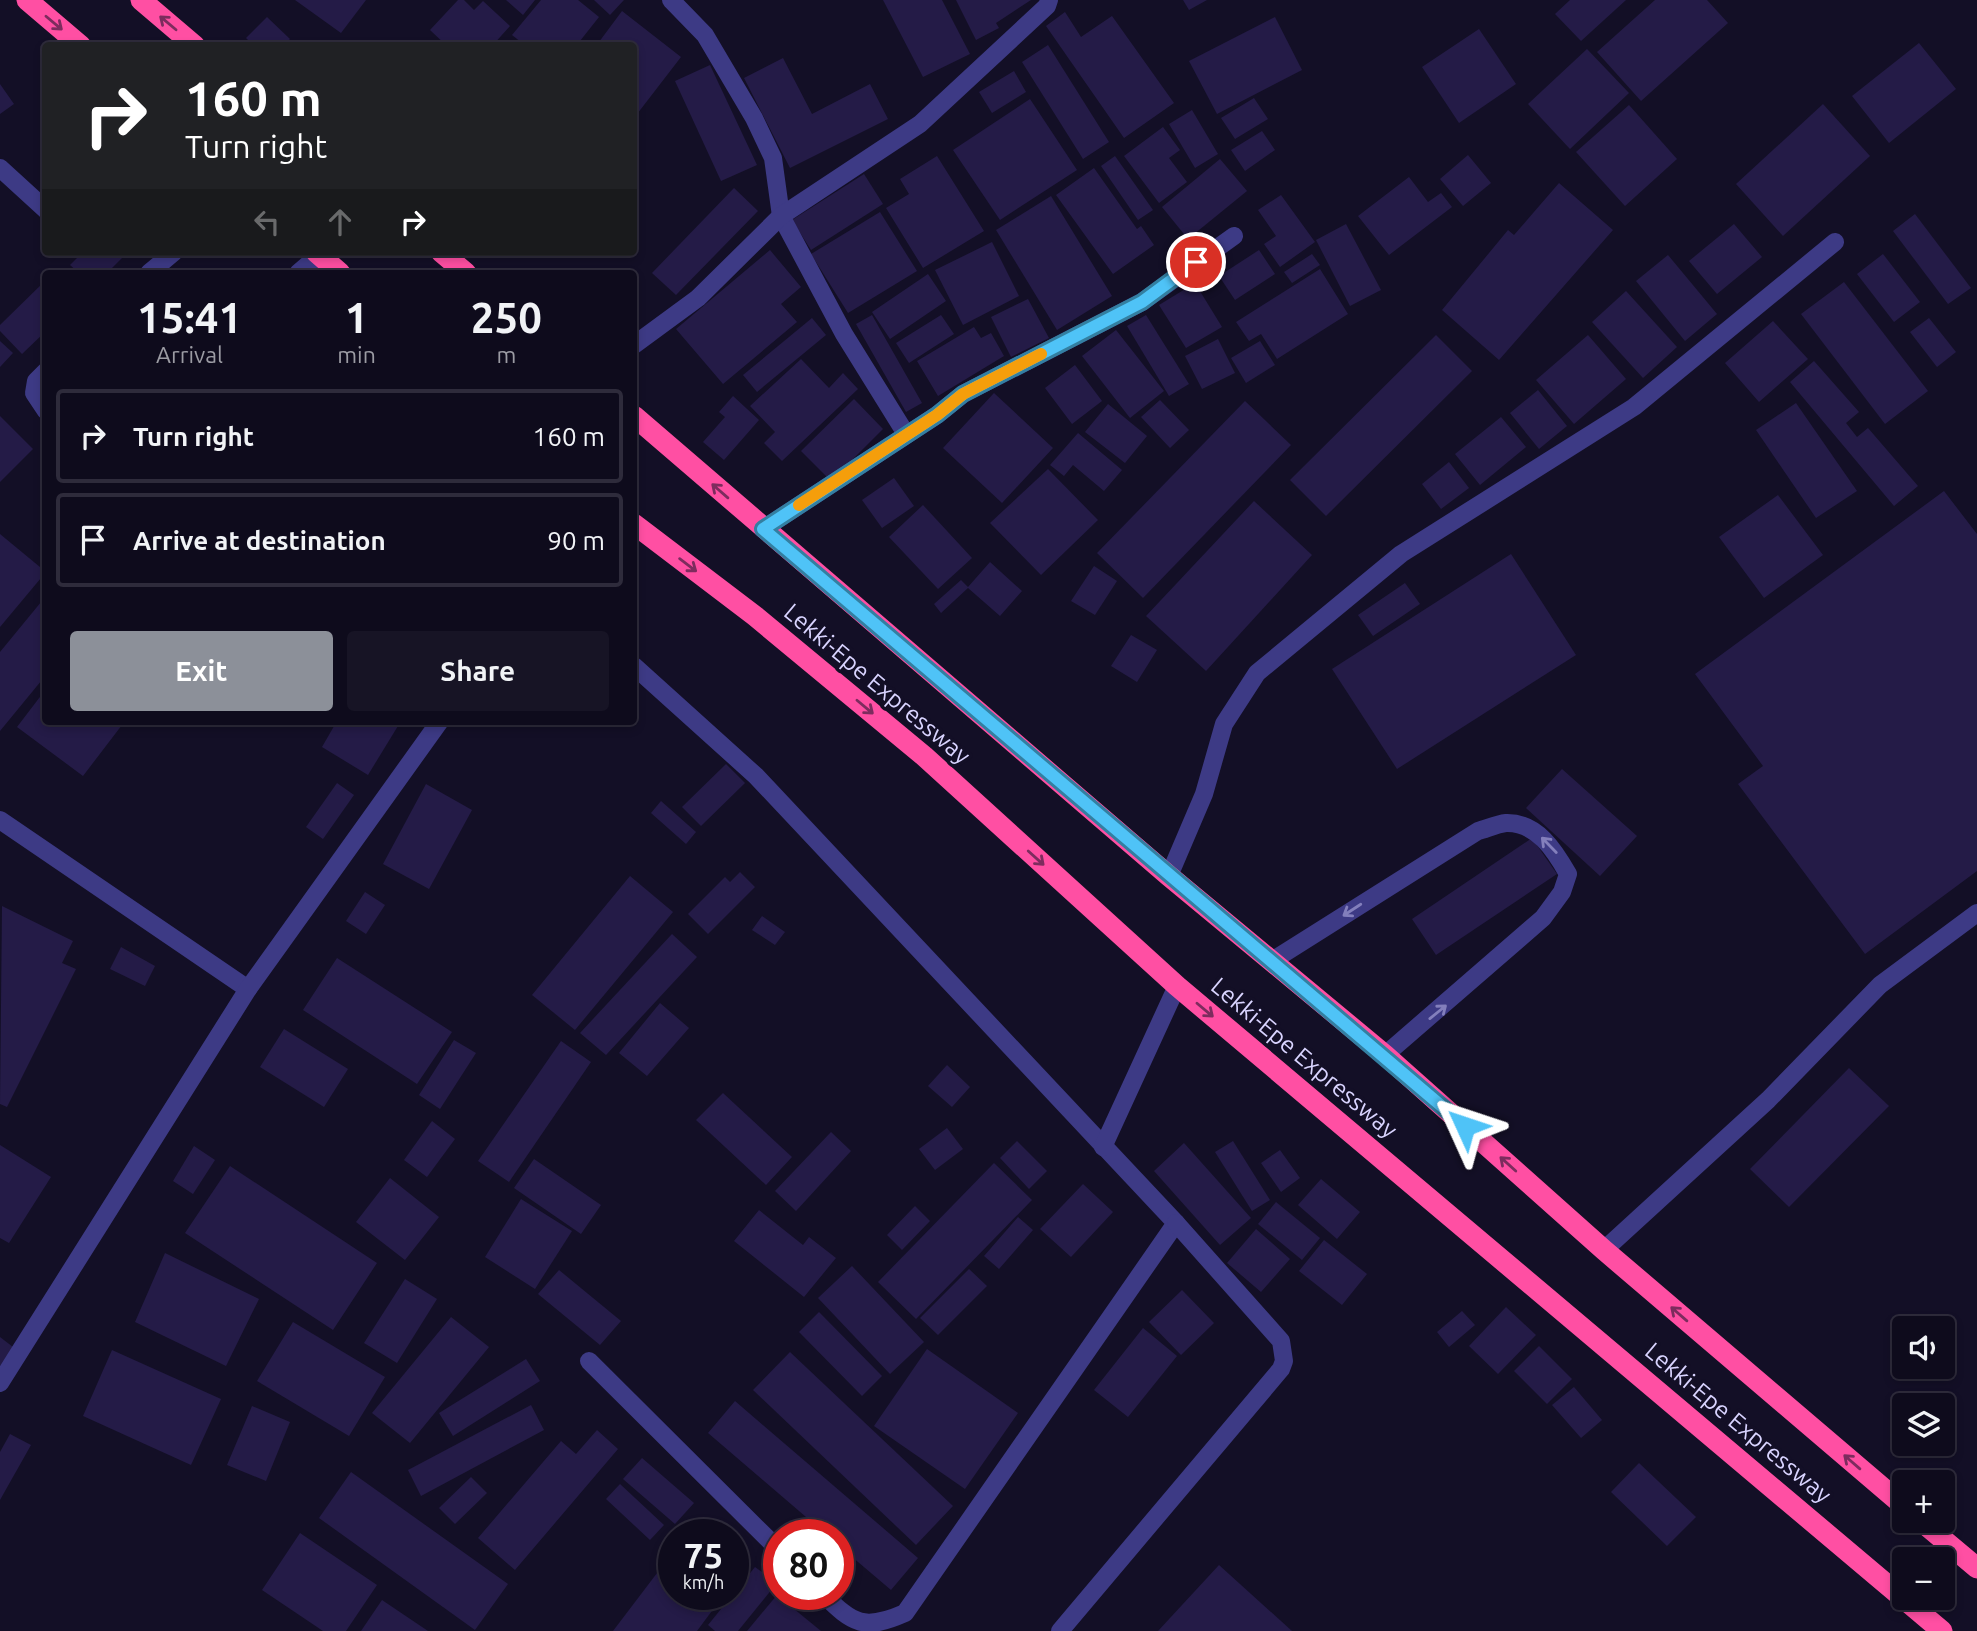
<!DOCTYPE html>
<html lang="en">
<head>
<meta charset="utf-8">
<style>
  body { margin:0; font-family:Ubuntu,sans-serif; background:#171425; color:#f1f3f6; height:100vh; display:flex; flex-direction:column; font-size:26px; white-space:nowrap }
  * { box-sizing:border-box; margin:0 }
  p { font-size:23px; color:#9b9ba3 }
  .icon { flex:none; width:38px; height:38px; fill:none; stroke:currentColor; stroke-width:2; stroke-linecap:round; stroke-linejoin:round }
  .map { position:relative; flex:1; overflow:hidden }
  .details { position:absolute; left:42px; top:270px; width:595px; height:455px; display:flex; flex-direction:column; background:#0e0b1c; border-radius:7px; box-shadow:0 4px 10px #0003,0 0 0 2px #2e2b3b }
  .details>* { flex:none }
  .banner { position:absolute; left:42px; top:42px; width:595px; height:214px; border-radius:7px; box-shadow:0 4px 10px #0003,0 0 0 2px #2e2b3b; background:#202124; color:#fff; overflow:hidden }
  .fabs { position:absolute; left:1892px; top:1316px; display:grid; gap:14px }
  .fabs a { display:grid; place-items:center; width:63px; height:63px; border-radius:7px; background:#0e0b1c; box-shadow:0 4px 10px #0003,0 0 0 2px #2e2b3b; font-size:35px }
  .speed { position:absolute; left:658px; top:1519px; display:flex; gap:14px; font-size:35px; font-weight:700; text-align:center }
  .speed>* { display:grid; place-content:center; width:91px; height:91px; border-radius:50%; background:#0e0b1c; box-shadow:0 4px 10px #0003,0 0 0 2px #2e2b3b; line-height:1 }
  .speed small { font-size:18px; font-weight:400 }
  .speed .limit { border:10px solid #d22; background:#fff; color:#111 }
  .pin { position:absolute; display:grid; place-items:center; width:60px; height:60px; color:#fff; margin:-30px; border:4px solid #fff; border-radius:50%; box-shadow:0 2px 7px #0007 }
  .me { position:absolute; width:77px; margin:-38px; rotate:312deg; stroke-linejoin:round; filter:drop-shadow(0 0 5px #0008) }
  .turn { display:flex; align-items:center; gap:24px; height:147px; padding:0 28px; font-size:32px }
  .turn .icon { width:91px; height:91px; stroke-width:2.5 }
  .turn b { display:block; font-size:49px; line-height:60px }
  .lanes { display:flex; align-items:center; height:66px; padding:0 28px; background:#0003; justify-content:center; gap:35px; direction:ltr }
  .lanes .off { opacity:.35 }
  .eta { display:flex; justify-content:space-evenly; align-items:center; height:119px; text-align:center }
  .eta b { font-size:42px; font-weight:700; line-height:49px }
  .cta { display:flex; gap:14px; margin-top:auto; padding:14px 28px }
  .cta a { flex:1; height:80px; border-radius:7px; background:#8c9099; color:#fff; font-size:28px; font-weight:700; line-height:80px; text-align:center }
  .cta a+a { background:#171425; color:#f1f3f6 }
  ul { padding:0; list-style:none }
  li { display:flex; align-items:center; gap:21px; height:94px; margin:0 14px 10px; padding:0 14px; border:4px solid #2e2b3b; border-radius:7px }
  li div { flex:1 }
  li b { display:block; font-size:26px }
  li em { font-style:normal }
  .map>svg:first-child { display:block }
</style>
</head>
<body>
<div class="map">
<svg width="1977" height="1631" viewBox="0 0 1977 1631">
  <rect width="100%" height="100%" fill="#130f26"/>
  <g fill="#241b47">
    <path d="M295,0h71l-25,33z"/>
    <path d="M458,0h6l10,10 9,-9 27,25 -18,20h-45l-17,-16z"/>
    <path d="M506,0h29l-12,15z"/>
    <path d="M541,0h37l21,17 -23,29h-50l-14,-11z"/>
    <path d="M594,0h30l-14,15z"/>
    <path d="M883,0h59l28,54 -47,23z"/>
    <path d="M956,0h75l-35,23 3,5 -23,12z"/>
    <path d="M1183,0h24l-18,10z"/>
    <path d="M1570,0h56l-45,41 -26,-27z"/>
    <path d="M1655,0h52l21,23 -87,78 -44,-49z"/>
    <path d="M622,11l59,46 -47,61v-72h-38z"/>
    <path d="M1065,12l16,25 31,-21 62,87 -50,35 -78,-112z"/>
    <path d="M267,17l23,22 -7,7h-29l-8,-8z"/>
    <path d="M1275,17l27,53 -85,44 -28,-53z"/>
    <path d="M1479,29l37,55 -57,39 -37,-56z"/>
    <path d="M1919,43l37,46 -67,54 -37,-47z"/>
    <path d="M1048,45l61,97 -26,17 -61,-97z"/>
    <path d="M1587,49l42,44 -59,56 -42,-45z"/>
    <path d="M783,58l29,56 58,-30 18,35 -98,49 -46,-90z"/>
    <path d="M710,65l47,100 -36,16 -46,-100z"/>
    <path d="M1014,71l12,21 -34,21 -13,-21z"/>
    <path d="M0,84l14,20 -14,10z"/>
    <path d="M1254,98l14,21 -33,20 -14,-21z"/>
    <path d="M1030,99l47,71 -77,50 -47,-70z"/>
    <path d="M1823,104l47,52 -87,80 -47,-52z"/>
    <path d="M1629,105l48,54 -52,47 -49,-54z"/>
    <path d="M1192,110l26,44 -23,14 -26,-44z"/>
    <path d="M1163,127l17,23 -11,8 18,24 -28,21 -35,-47z"/>
    <path d="M1262,131l13,19 -30,21 -14,-21z"/>
    <path d="M1468,155l23,28 -28,23 -23,-27z"/>
    <path d="M937,156l47,75 -61,37 -37,-60 23,-14 -9,-15z"/>
    <path d="M1115,156l38,54 -15,10 -37,-54z"/>
    <path d="M1220,159l27,32 -59,48 -26,-32z"/>
    <path d="M1094,168l43,61 4,-3 13,19 -41,29 -57,-79z"/>
    <path d="M864,174l19,30 -72,46 -19,-30z"/>
    <path d="M1409,177l19,25 13,-9 11,14 -63,48 -31,-39z"/>
    <path d="M1559,183l54,47 -114,130 -57,-50 66,-80 6,5z"/>
    <path d="M734,188l24,23 -82,84 -24,-22z"/>
    <path d="M1281,195l34,47 -35,25 -16,-23 12,-8 -18,-26z"/>
    <path d="M1051,196l61,100 -55,34 -61,-100z"/>
    <path d="M880,212l37,59 -69,42 -37,-59z"/>
    <path d="M1915,214l56,74 -23,16 -55,-73z"/>
    <path d="M1346,224l35,66 -31,16 -34,-66z"/>
    <path d="M1734,224l28,33 -45,37 -28,-33z"/>
    <path d="M992,242l27,54 -56,29 -28,-55z"/>
    <path d="M770,250l31,37 -20,17 16,18 -74,62 -47,-55z"/>
    <path d="M1259,250l16,24 -40,26 -16,-24z"/>
    <path d="M83,252h45l-21,21h-28l-9,-8z"/>
    <path d="M1312,254l8,11 -28,18 -8,-11z"/>
    <path d="M1883,254l37,48 -26,20 -37,-48z"/>
    <path d="M1668,255l49,59 -32,27 -49,-60z"/>
    <path d="M1320,269l28,45 -71,45 -16,-25 -12,7 -13,-19z"/>
    <path d="M928,274l18,27 -56,38 -18,-27z"/>
    <path d="M46,280v51l-24,23 -22,-23v-6z"/>
    <path d="M1844,282l84,109 -43,33 -84,-110z"/>
    <path d="M1195,283l27,44 -36,21 -27,-43z"/>
    <path d="M1626,291l51,56 -34,31 -51,-56z"/>
    <path d="M1028,299l21,39 -38,19 -20,-40z"/>
    <path d="M872,315l50,88 -16,9 -50,-88z"/>
    <path d="M941,315l13,19 -45,29 -13,-20z"/>
    <path d="M1146,315l43,69 -20,12 -42,-70z"/>
    <path d="M812,318l14,17 -69,57 -14,-17z"/>
    <path d="M1929,318l27,34 -19,15 -27,-35z"/>
    <path d="M1773,321l35,38 -49,43 -34,-39z"/>
    <path d="M974,327l7,11 10,-5 13,23 -66,40 -21,-35z"/>
    <path d="M1116,330l48,61 -34,27 -48,-62z"/>
    <path d="M1436,335l36,36 -146,145 -36,-36z"/>
    <path d="M1588,335l38,44 -52,45 -38,-44z"/>
    <path d="M1218,339l17,34 -33,16 -17,-33z"/>
    <path d="M0,341l13,12 -13,14z"/>
    <path d="M1260,341l15,24 -29,18 -15,-25z"/>
    <path d="M801,359l28,29 14,-15 15,16 -76,72 -18,-18 11,-11 -25,-26z"/>
    <path d="M1814,361l45,51 -13,11 11,14 11,-9 50,58 -24,20 -104,-124z"/>
    <path d="M1075,365l27,36 -30,23 -27,-36z"/>
    <path d="M1538,390l29,36 -28,23 -29,-36z"/>
    <path d="M994,393l59,55 -51,55 -59,-55z"/>
    <path d="M733,396l26,24 -35,40 -21,-18 22,-25 -6,-5z"/>
    <path d="M854,399l29,30 -52,52 -30,-30z"/>
    <path d="M1160,400l29,30 -19,18 -29,-31z"/>
    <path d="M1245,401l46,44 -148,153 -46,-45z"/>
    <path d="M1796,403l61,88 -41,27 -60,-88z"/>
    <path d="M1108,404l39,32 -22,27 -40,-31z"/>
    <path d="M0,416l33,33 -33,33z"/>
    <path d="M1501,417l25,30 -46,38 -25,-31z"/>
    <path d="M1078,433l44,37 -18,21 -31,-26 -9,11 -14,-11z"/>
    <path d="M1449,462l20,26 -28,21 -19,-25z"/>
    <path d="M1048,469l50,51 -57,55 -51,-52z"/>
    <path d="M894,478l20,28 -32,22 -20,-28z"/>
    <path d="M1944,491l33,43v337l-112,83 -127,-170 25,-18 -68,-92z"/>
    <path d="M1778,495l45,60 -59,43 -45,-61z"/>
    <path d="M1254,501l58,54 -106,116 -60,-55z"/>
    <path d="M923,505l49,53 -34,31 -49,-52z"/>
    <path d="M0,534l46,38 -46,55z"/>
    <path d="M1511,554l65,101 -179,114 -65,-100z"/>
    <path d="M990,562l32,29 -22,25 -32,-28 -27,25 -7,-9 27,-24 7,7z"/>
    <path d="M1094,566l23,15 -22,34 -24,-14z"/>
    <path d="M1405,583l15,21 -47,32 -15,-21z"/>
    <path d="M46,596v79l-46,56v-79z"/>
    <path d="M1131,635l26,15 -20,32 -26,-16z"/>
    <path d="M46,689v32h79l-42,55 -66,-49z"/>
    <path d="M337,721h64l-33,54 -46,-28z"/>
    <path d="M726,764l19,19 -44,43 -19,-19z"/>
    <path d="M1562,769l75,67 -37,40 -74,-68z"/>
    <path d="M337,783l17,12 -31,44 -17,-12z"/>
    <path d="M426,784l46,26 -43,79 -46,-25z"/>
    <path d="M661,801l35,31 -10,12 -35,-31z"/>
    <path d="M1532,838l25,36 -121,81 -24,-36z"/>
    <path d="M740,872l15,15 -47,47 -20,-20 37,-37 5,5z"/>
    <path d="M630,876l43,36 -98,118 -43,-35z"/>
    <path d="M365,892l20,13 -19,29 -20,-13z"/>
    <path d="M2,906l71,35 -11,22 14,6 -69,138 -7,-3z"/>
    <path d="M762,916l23,16 -10,13 -23,-15z"/>
    <path d="M672,934l25,23 -91,98 -26,-22z"/>
    <path d="M121,947l34,19 -10,20 -35,-17z"/>
    <path d="M337,958l115,74 -35,52 -114,-74z"/>
    <path d="M660,1003l29,25 -42,48 -28,-23z"/>
    <path d="M284,1029l64,40 -24,38 -64,-40z"/>
    <path d="M454,1040l22,13 -36,56 -21,-14z"/>
    <path d="M561,1041l30,21 -82,120 -31,-21z"/>
    <path d="M947,1065l23,22 -18,20 -24,-21z"/>
    <path d="M1849,1068l40,38 -100,101 -39,-38z"/>
    <path d="M723,1093l69,64 -26,28 -70,-65z"/>
    <path d="M432,1121l23,18 -28,38 -23,-17z"/>
    <path d="M947,1128l16,21 -28,21 -16,-21z"/>
    <path d="M831,1132l20,19 -55,60 -21,-20z"/>
    <path d="M1017,1141l30,30 -18,18 -29,-31z"/>
    <path d="M1233,1141l37,59 -18,11 -37,-59z"/>
    <path d="M1184,1143l67,75 -31,27 -66,-74z"/>
    <path d="M0,1145l51,32 -42,66 -9,-5z"/>
    <path d="M194,1146l21,14 -22,34 -20,-13z"/>
    <path d="M1280,1150l20,28 -19,14 -20,-29z"/>
    <path d="M534,1159l67,46 -20,29 -67,-46z"/>
    <path d="M994,1163l38,37 -116,119 -38,-37z"/>
    <path d="M230,1166l147,97 -44,67 -148,-97z"/>
    <path d="M390,1178l49,39 -34,43 -49,-38z"/>
    <path d="M1321,1179l39,33 -23,27 -39,-34z"/>
    <path d="M1083,1184l30,28 -42,45 -31,-28z"/>
    <path d="M521,1199l51,32 -37,58 -50,-32z"/>
    <path d="M1276,1202l44,36 -18,22 -44,-36z"/>
    <path d="M915,1206l15,15 -28,29 -15,-15z"/>
    <path d="M759,1210l44,35 6,-8 27,21 -32,39 -70,-56z"/>
    <path d="M1018,1217l15,13 -34,39 -15,-13z"/>
    <path d="M1256,1229l34,30 -29,33 -34,-29z"/>
    <path d="M1324,1240l43,34 -25,31 -43,-34z"/>
    <path d="M165,1253l94,46 -33,67 -91,-44z"/>
    <path d="M852,1266l72,76 -34,32 -72,-76z"/>
    <path d="M969,1269l18,17 -49,49 -18,-17z"/>
    <path d="M559,1270l62,51 -21,24 -62,-51z"/>
    <path d="M405,1279l32,20 -40,64 -33,-20z"/>
    <path d="M1182,1290l32,33 -33,32 -32,-33z"/>
    <path d="M1506,1307l30,28 -38,39 -29,-28z"/>
    <path d="M1462,1311l13,14 -26,22 -12,-15z"/>
    <path d="M819,1312l63,64 -20,20 -63,-64z"/>
    <path d="M451,1317l38,30 -79,96 -38,-30z"/>
    <path d="M293,1322l92,55 -36,59 -92,-55z"/>
    <path d="M1143,1328l34,28 -49,61 -34,-27z"/>
    <path d="M0,1337l13,10 -13,19z"/>
    <path d="M1539,1346l33,33 -25,25 -33,-33z"/>
    <path d="M927,1349l91,64 -53,76 -91,-63z"/>
    <path d="M112,1350l109,49 -30,66 -108,-49z"/>
    <path d="M790,1352l163,154 -37,39 -163,-155z"/>
    <path d="M526,1359l14,22 -87,55 -14,-23z"/>
    <path d="M1574,1387l28,33 -21,18 -29,-33z"/>
    <path d="M735,1401l183,157 -27,32 -53,-45v-10h-11l-119,-102z"/>
    <path d="M531,1405l13,25 -123,66 -13,-26z"/>
    <path d="M252,1406l38,16 -24,59 -39,-16z"/>
    <path d="M597,1430l21,19 -103,121 -37,-32 83,-97 15,13z"/>
    <path d="M10,1434l21,11 -31,55v-48z"/>
    <path d="M642,1458l52,45 -19,21 -52,-45z"/>
    <path d="M1639,1463l57,54 -29,29 -56,-54z"/>
    <path d="M351,1472l157,112 -33,46 -156,-112z"/>
    <path d="M471,1477l16,16 -32,31 -16,-16z"/>
    <path d="M620,1484l44,41 -14,15 -44,-41z"/>
    <path d="M702,1522l13,13h-25z"/>
    <path d="M300,1533l77,52 -31,46h-23l-61,-41z"/>
    <path d="M733,1552l15,15 -15,16z"/>
    <path d="M670,1556l4,3v35l49,2 -26,35h-84z"/>
    <path d="M1219,1565l73,66h-134z"/>
    <path d="M755,1567l22,16 -39,48h-23l-7,-6z"/>
    <path d="M777,1595l44,36h-74z"/>
    <path d="M382,1600l46,31h-67z"/>
  </g>
  <g fill="none" stroke-linecap="round" stroke-linejoin="round">
    <g stroke="#3d3a85" stroke-width="18">
      <path d="M671,0l34,35 49,83 19,40 8,58 63,118 62,100"/>
      <path d="M0,168l46,42"/>
      <path d="M149,273l25,-21"/>
      <path d="M298,273l21,-18"/>
      <path d="M634,345l64,-47 83,-82 139,-92 127,-118 2,-6"/>
      <path d="M46,371l-10,10 -2,12 12,18"/>
      <path d="M763,529l174,-114 26,-21 179,-92 92,-66"/>
      <path d="M634,666l122,110 420,447 -271,390c-41,18 -52,11 -82,-19"/>
      <path d="M0,820l248,169"/>
      <path d="M1169,876l35,-82 20,-70 33,-51 144,-119 233,-147 201,-165"/>
      <path d="M1272,961l206,-130c8,-2 19,-7 28,-8 31,-1 49,28 62,51l-6,18 -19,26 -158,137"/>
      <path d="M1103,1147l74,-161"/>
      <path d="M1604,1250l164,-150 112,-115 97,-72"/>
      <path d="M589,1361l190,189"/>
      <path d="M0,1383l248,-394 192,-268"/>
      <path d="M1060,1631l221,-262 3,-8 -3,-20 -105,-118"/>
    </g>
    <g stroke="#ff4fa3" stroke-width="21">
      <path d="M27,0l54,46"/>
      <path d="M141,0l54,46"/>
      <path d="M316,252l24,21"/>
      <path d="M441,252l25,21"/>
      <path d="M634,416l535,460 216,179 219,195 300,256"/>
      <path d="M634,524l121,92 169,140 253,230 765,645"/>
      <path d="M1921,1521l56,47"/>
    </g>
  </g>
  <defs><path id="oneway-shaft" d="M-6 0H5M1.5-3L5.5 0L1.5 3" fill="none" stroke-width="1.6" stroke-linecap="round" stroke-linejoin="round" transform="scale(1.75)"/></defs>
  <g stroke="#7d2c5e">
    <use href="#oneway-shaft" transform="translate(54 23) rotate(40)"/>
    <use href="#oneway-shaft" transform="translate(168 23) rotate(-140)"/>
    <use href="#oneway-shaft" transform="translate(720 491) rotate(-139)"/>
    <use href="#oneway-shaft" transform="translate(688 565) rotate(37)"/>
    <use href="#oneway-shaft" transform="translate(865 707) rotate(40)"/>
    <use href="#oneway-shaft" transform="translate(1036 858) rotate(42)"/>
    <use href="#oneway-shaft" transform="translate(1205 1010) rotate(40)"/>
    <use href="#oneway-shaft" transform="translate(1508 1164) rotate(-138)"/>
    <use href="#oneway-shaft" transform="translate(1679 1314) rotate(-139)"/>
    <use href="#oneway-shaft" transform="translate(1852 1462) rotate(-139)"/>
  </g>
  <g stroke="#837fbc">
    <use href="#oneway-shaft" transform="translate(1549 845) rotate(-134)"/>
    <use href="#oneway-shaft" transform="translate(1352 910) rotate(147)"/>
    <use href="#oneway-shaft" transform="translate(1438 1012) rotate(-39)"/>
  </g>
  <g fill="none" stroke-linecap="round" stroke-linejoin="round">
    <g stroke="#337fa1" stroke-width="18">
      <path id="route" d="M1196,262l-54,40 -179,92 -26,21 -174,114 702,597"/>
    </g>
    <use href="#route" stroke="#4fc3f7" stroke-width="12"/>
    <path stroke="#f59e0b" stroke-width="12" d="M799,505l138,-90 26,-21 78,-40"/>
  </g>
  <g text-anchor="middle" stroke-width="7" stroke-linejoin="round" paint-order="stroke">
    <g font-size="24" fill="#d9d4ff" stroke="#130f26">
      <text transform="translate(877 684) rotate(40)" y="8">Lekki-Epe Expressway</text>
      <text transform="translate(1304 1058) rotate(40)" y="8">Lekki-Epe Expressway</text>
      <text transform="translate(1738 1423) rotate(40)" y="8">Lekki-Epe Expressway</text>
    </g>
  </g>
</svg>
<div class="fabs">
<a><svg class="icon" aria-label="sound" viewBox="0 0 24 24"><path d="M4 9h4l5-4v14l-5-4H4zM17 9q2 3 0 6"/></svg></a>
<a><svg class="icon" aria-label="layers" viewBox="0 0 24 24"><path d="M12 4l9 5-9 5-9-5zM3 14l9 5 9-5"/></svg></a>
<a>+</a>
<a>−</a>
</div>
<div class="speed"><div>75<small>km/h</small></div><div class="limit">80</div></div>
<div class="pin" style="left:1196px;top:262px;background:#d93025"><svg class="icon" aria-label="arrive" viewBox="0 0 24 24"><path d="M6 21V4h12l-3 4 3 4H6"/></svg></div>
<svg class="me" style="left:1465px;top:1126px" viewBox="-20 -20 40 40"><path d="M0-17L14 15 0 8-14 15z" fill="#4fc3f7" stroke="#fff" stroke-width="4"/></svg>
<div class="banner">
<div class="turn"><svg class="icon" aria-label="right" viewBox="0 0 24 24"><path d="M7 20v-9h11M14 6l5 5-5 5"/></svg><div><b>160 m</b>Turn right</div></div>
<div class="lanes"><svg class="icon off" aria-label="left" viewBox="0 0 24 24"><path d="M17 20v-9H6M10 6l-5 5 5 5"/></svg><svg class="icon off" aria-label="ahead" viewBox="0 0 24 24"><path d="M12 20V5M6 11l6-6 6 6"/></svg><svg class="icon" aria-label="right" viewBox="0 0 24 24"><path d="M7 20v-9h11M14 6l5 5-5 5"/></svg></div>
</div>
<section class="details">
<div class="eta">
<div><b>15:41</b><p>Arrival</p></div>
<div><b>1</b><p>min</p></div>
<div><b>250</b><p>m</p></div>
</div>
<ul>
<li><svg class="icon" aria-label="right" viewBox="0 0 24 24"><path d="M7 20v-9h11M14 6l5 5-5 5"/></svg><div><b>Turn right</b></div><em>160 m</em></li>
<li><svg class="icon" aria-label="arrive" viewBox="0 0 24 24"><path d="M6 21V4h12l-3 4 3 4H6"/></svg><div><b>Arrive at destination</b></div><em>90 m</em></li>
</ul>
<div class="cta"><a>Exit</a><a>Share</a></div>
</section>
</div>
</body>
</html>
